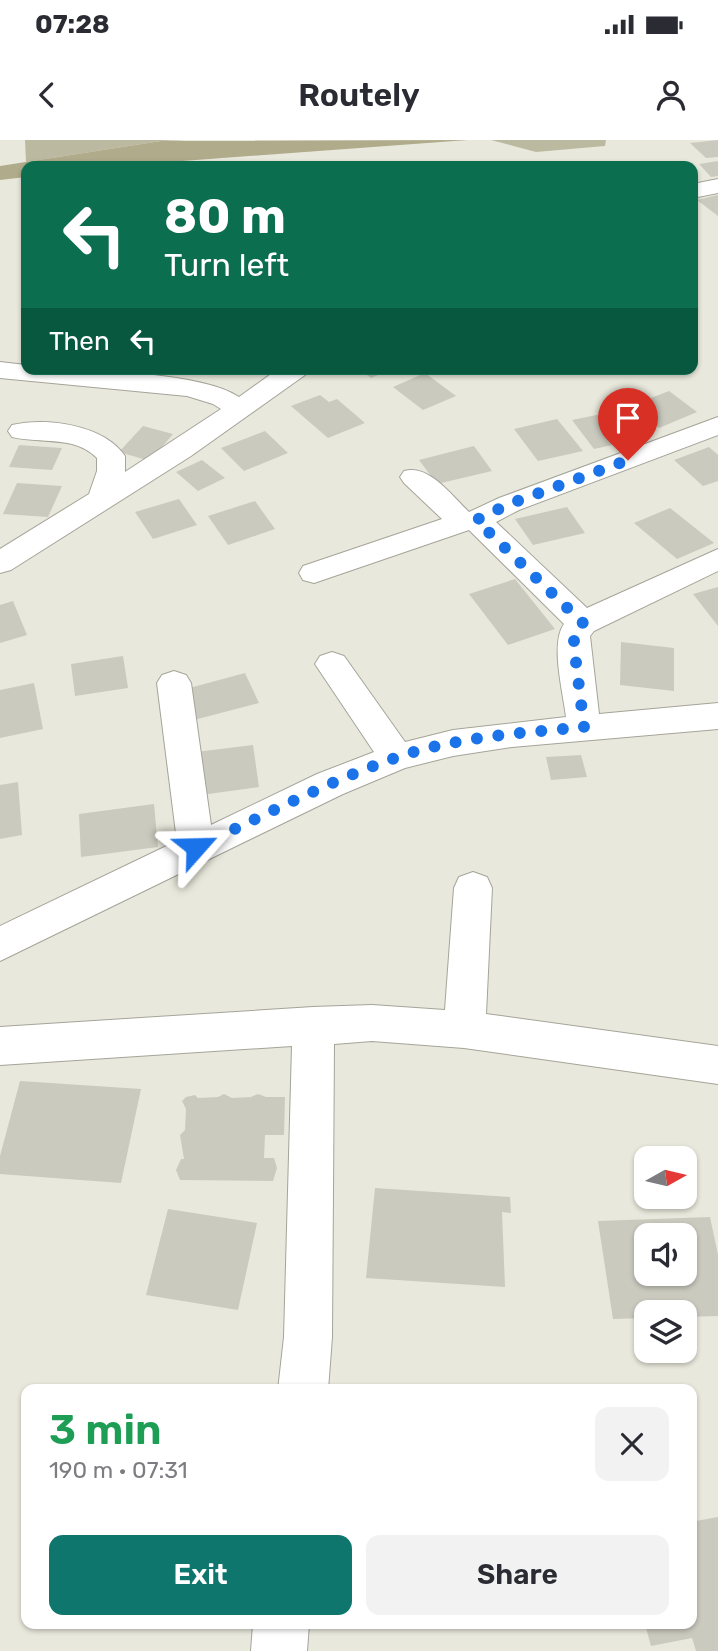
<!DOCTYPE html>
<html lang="en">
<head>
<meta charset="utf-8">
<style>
  body { margin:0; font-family:Rubik,sans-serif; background:#f2f2f3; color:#2b2b33; height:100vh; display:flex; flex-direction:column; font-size:26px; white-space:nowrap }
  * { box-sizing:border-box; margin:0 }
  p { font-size:23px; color:#7c7c81 }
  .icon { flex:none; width:38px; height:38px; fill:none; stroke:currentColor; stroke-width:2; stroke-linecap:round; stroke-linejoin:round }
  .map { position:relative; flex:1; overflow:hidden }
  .details { position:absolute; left:21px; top:1244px; width:676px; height:245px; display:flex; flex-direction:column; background:#fff; border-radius:14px; box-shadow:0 2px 5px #0004 }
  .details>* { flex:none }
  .banner { position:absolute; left:21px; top:21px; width:677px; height:214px; border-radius:14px; box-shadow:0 2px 5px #0004; background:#0b6e4f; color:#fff; overflow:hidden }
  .needle { width:46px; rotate:82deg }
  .controls { position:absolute; left:634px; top:1006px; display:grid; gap:14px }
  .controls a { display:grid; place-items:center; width:63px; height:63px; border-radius:14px; background:#fff; box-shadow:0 2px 5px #0004; font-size:35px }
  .pin { position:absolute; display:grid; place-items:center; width:60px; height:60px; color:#fff; margin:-72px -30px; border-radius:50% 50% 50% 0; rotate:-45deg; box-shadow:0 0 7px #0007 }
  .pin .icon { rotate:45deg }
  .me { position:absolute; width:77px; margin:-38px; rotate:65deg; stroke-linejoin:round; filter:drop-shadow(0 0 5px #0008) }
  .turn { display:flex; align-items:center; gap:24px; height:147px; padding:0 28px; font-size:32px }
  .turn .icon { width:91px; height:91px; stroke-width:2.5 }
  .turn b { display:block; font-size:49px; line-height:60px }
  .then { display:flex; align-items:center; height:66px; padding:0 28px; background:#0003; gap:14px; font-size:26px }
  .round { display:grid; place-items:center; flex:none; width:74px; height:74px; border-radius:14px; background:#f2f2f3 }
  .head { display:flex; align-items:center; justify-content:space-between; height:119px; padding:0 28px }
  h1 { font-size:42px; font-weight:600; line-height:52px; color:#1e9e55 }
  .button { display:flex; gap:14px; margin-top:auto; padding:14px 28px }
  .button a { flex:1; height:80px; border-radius:14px; background:#0f766e; color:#fff; font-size:28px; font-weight:600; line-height:80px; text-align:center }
  .button a+a { background:#f2f2f3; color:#2b2b33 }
  .status { display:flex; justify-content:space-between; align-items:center; height:49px; padding:0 35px; background:#fff; direction:ltr }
  .status svg { height:19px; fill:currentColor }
  header { display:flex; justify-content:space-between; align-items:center; height:91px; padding:0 28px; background:#fff; font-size:32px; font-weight:600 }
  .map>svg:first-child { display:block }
</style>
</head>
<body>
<div class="status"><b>07:28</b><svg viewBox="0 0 49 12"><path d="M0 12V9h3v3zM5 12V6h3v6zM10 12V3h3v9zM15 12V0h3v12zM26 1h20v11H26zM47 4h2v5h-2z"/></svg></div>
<header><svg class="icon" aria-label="back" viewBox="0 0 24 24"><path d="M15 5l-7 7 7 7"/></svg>Routely<svg class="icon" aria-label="person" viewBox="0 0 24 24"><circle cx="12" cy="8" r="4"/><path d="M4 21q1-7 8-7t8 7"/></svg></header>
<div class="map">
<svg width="718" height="1511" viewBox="0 0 718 1511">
  <rect width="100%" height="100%" fill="#e9e8dc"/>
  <g fill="#bcb9a1">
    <path d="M25,0h161l-25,1 -135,21z"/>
    <path d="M491,0h115l-1,6 -69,6z"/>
  </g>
  <path fill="#afab8b" d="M468,0l-353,26h-89v11l-26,3v-14l161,-25z"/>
  <g fill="#cbcabf" fill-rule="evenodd">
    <path d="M718,0v17l-12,1 -16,-15z"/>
    <path d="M718,21v15l-7,1 -12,-13z"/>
    <path d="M718,55v21l-21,-16z"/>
    <path d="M359,229h33l-21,9z"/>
    <path d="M425,233l31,23 -33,14 -30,-23z"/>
    <path d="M669,251l28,21 -38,16 -29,-22z"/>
    <path d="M320,255l9,7 8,-3 28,24 -37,15 -37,-32z"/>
    <path d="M621,270l23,28 -50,11 -22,-29z"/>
    <path d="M557,279l26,32 -45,10 -24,-32z"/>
    <path d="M143,286l30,8 -23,27 -31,-9z"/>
    <path d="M265,291l23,22 -44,18 -23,-23z"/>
    <path d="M19,305l43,3 -10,22 -43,-3z"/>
    <path d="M474,306l18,25 -55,13 -18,-24z"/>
    <path d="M709,307l9,8v26l-15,5 -29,-26z"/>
    <path d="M202,320l23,18 -27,13 -22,-19z"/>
    <path d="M17,343l45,3 -14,31 -45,-3z"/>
    <path d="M179,359l18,26 -44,14 -18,-27z"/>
    <path d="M255,361l20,28 -47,16 -20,-29z"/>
    <path d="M567,367l18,26 -52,12 -18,-26z"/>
    <path d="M670,368l44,35 -37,16 -43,-36z"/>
    <path d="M515,439l40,50 -47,16 -39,-51z"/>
    <path d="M718,447v39l-25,-32z"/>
    <path d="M13,461l14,34 -27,8v-38z"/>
    <path d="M621,502l53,6v43l-54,-6z"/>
    <path d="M123,516l5,32 -53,8 -4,-32z"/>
    <path d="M245,533l14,30 -65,17 -12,-30z"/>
    <path d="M34,543l9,46 -43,9v-48z"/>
    <path d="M253,605l6,42 -58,8 -5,-43z"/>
    <path d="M581,615l6,22 -36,3 -5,-23z"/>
    <path d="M18,642l4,53 -22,4v-54z"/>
    <path d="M154,664l4,43 -77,10 -2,-43z"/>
    <path d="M20,941l121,8 -20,94 -121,-9v-18z"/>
    <path d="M258,954l8,3h19l-1,38h-19l-1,23h10l3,10 -4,13 -93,-1 -4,-10 5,-11h3l-4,-24 5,-5 1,-21 -4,-8 4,-4 9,-2 3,3 20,-1 6,-3 8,4 19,-1z"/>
    <path d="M375,1048l135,9 1,16 -9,-1 3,75 -139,-9z"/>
    <path d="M168,1069l89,14 -19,87 -92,-15z"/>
    <path d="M710,1077l8,38v61l-34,1v-5h-38v6l-33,1 -15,-98zM646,1096h38v38h-38z"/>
    <path d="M718,1377v134h-22l-4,-13 -41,8 -6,-22h46v-102z"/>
  </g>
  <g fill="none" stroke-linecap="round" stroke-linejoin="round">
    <g stroke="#a5a499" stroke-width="2">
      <g id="minor">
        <path d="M718,39v14l-25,5v-14z"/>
        <path d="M0,222l26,3v4c48,0 175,2 213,28l39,-28h31l-4,6 -114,81 -180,114 -11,3v-24l89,-55 8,-23v-13c-23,-23 -56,-14 -85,-21l-4,-6 4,-6c35,-8 92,0 113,31v16l96,-63 -8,-5 -26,-8 -187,-18z"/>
        <path d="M718,277v18l-199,75 -23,12 91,86 131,-59v22l-124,60 -4,5 9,78 119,-11v26l-206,18 -59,9 -48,12 -62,26 -343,167v-35l177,-85 -20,-158 5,-8 12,-4 12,4 5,8 20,142 106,-51 57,-22 -59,-88 5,-8 12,-4 12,4 61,86 48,-12 113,-13c-3,-25 -16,-74 -2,-93l-95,-94 -155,53 -11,-3 -4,-7 4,-7 139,-47 -38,-36 -4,-6 4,-6c25,-7 47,24 65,41l30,-14z"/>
        <path d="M473,732l14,5 5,11 -6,126 232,32v38l-254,-36 -92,-7 -38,3 -2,293 -4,53h-50l6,-53 8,-291 -292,19v-38l313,-20 59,-2 73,5 9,-122 5,-11z"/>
        <path d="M253,1484h56l-2,27h-56z"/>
      </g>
    </g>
    <use href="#minor" fill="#fff" fill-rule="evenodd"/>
  </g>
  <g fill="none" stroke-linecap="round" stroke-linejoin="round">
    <path stroke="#1a73e8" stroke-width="12" stroke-dasharray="0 21.6" d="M196,707c66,-30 131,-65 199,-89 60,-21 126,-25 189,-31l-10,-81v-12l9,-11 -107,-103 33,-16 119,-44"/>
  </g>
</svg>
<div class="controls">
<a><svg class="needle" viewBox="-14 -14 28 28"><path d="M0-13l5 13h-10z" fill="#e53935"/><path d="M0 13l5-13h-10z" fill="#7c7c81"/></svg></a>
<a><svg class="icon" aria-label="sound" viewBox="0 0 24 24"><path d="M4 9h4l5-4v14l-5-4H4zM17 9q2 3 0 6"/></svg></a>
<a><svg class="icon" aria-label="layers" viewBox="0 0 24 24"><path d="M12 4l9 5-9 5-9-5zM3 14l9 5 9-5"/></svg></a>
</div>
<div class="pin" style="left:628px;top:320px;background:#d93025"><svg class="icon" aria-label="arrive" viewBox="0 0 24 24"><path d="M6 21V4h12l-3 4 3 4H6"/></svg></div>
<svg class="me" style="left:196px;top:707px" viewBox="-20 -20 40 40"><path d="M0-17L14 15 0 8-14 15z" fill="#1a73e8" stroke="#fff" stroke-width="4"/></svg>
<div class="banner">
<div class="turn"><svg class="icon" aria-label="left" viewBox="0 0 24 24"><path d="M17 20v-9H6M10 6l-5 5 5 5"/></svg><div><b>80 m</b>Turn left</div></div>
<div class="then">Then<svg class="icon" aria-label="left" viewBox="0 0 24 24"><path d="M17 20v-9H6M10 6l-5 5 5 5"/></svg></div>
</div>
<section class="details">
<div class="head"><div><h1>3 min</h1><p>190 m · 07:31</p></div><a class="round"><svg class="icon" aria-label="close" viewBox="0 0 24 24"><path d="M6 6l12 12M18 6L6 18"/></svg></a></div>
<div class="button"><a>Exit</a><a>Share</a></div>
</section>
</div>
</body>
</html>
